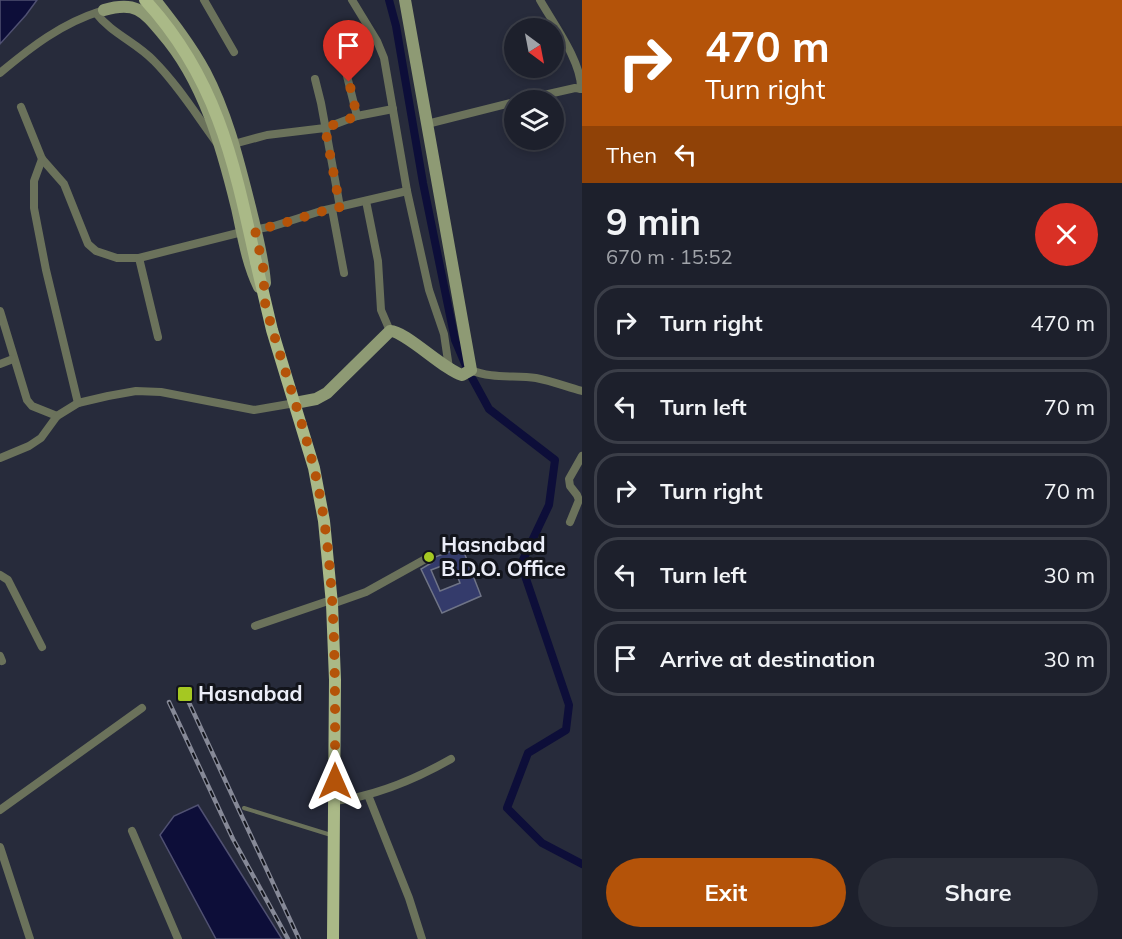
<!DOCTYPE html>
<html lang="en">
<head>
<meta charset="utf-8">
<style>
  body { margin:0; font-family:Mulish,sans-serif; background:#2a2d38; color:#f1f3f6; height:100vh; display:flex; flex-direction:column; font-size:22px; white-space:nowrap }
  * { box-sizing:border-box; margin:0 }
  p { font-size:20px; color:#a0a3a9 }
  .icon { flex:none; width:33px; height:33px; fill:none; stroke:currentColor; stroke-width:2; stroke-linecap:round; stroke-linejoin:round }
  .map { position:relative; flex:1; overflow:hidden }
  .side { display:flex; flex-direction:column; background:#1d202c; width:540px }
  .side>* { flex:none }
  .hud { background:#b45309; color:#fff; overflow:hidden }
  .needle { width:39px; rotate:148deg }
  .tools { position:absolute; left:504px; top:18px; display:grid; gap:12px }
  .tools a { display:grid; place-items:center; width:60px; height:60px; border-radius:50%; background:#1d202c; box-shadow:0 3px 9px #0003,0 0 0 2px #3b3e48; font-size:30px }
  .pin { position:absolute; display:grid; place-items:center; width:51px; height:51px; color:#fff; margin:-62px -26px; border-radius:50% 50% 50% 0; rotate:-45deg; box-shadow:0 0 6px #0007 }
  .pin .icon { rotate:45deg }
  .me { position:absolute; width:66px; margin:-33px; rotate:0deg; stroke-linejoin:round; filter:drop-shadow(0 0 4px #0008) }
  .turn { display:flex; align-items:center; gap:21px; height:126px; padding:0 24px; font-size:27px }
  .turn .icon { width:78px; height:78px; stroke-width:2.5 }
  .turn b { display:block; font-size:42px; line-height:51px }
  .then { display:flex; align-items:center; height:57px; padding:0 24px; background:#0003; gap:12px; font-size:22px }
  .round { display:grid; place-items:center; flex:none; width:63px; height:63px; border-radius:32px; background:#2a2d38 }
  .summary { display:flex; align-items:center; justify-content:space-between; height:102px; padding:0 24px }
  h1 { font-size:36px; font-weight:700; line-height:45px }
  .primary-button { display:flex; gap:12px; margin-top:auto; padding:12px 24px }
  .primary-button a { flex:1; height:69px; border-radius:36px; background:#b45309; color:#fff; font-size:24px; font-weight:700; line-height:69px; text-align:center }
  .primary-button a+a { background:#2a2d38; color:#f1f3f6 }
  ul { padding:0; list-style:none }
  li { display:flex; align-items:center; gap:18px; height:75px; margin:0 12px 9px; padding:0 12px; border:3px solid #3b3e48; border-radius:24px }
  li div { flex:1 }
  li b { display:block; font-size:22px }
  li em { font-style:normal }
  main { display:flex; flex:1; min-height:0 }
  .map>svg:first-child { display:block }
</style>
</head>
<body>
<main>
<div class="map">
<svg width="582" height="939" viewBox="0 0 582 939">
  <rect width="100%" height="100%" fill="#272b3b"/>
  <g fill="#0d0e39" stroke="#505172" stroke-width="1.5">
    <path d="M0,0h37l-11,15 -26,29z"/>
    <path d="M198,805l84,134h-66l-56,-104 14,-19z"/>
  </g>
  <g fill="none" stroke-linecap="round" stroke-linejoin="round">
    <g stroke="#0d0e39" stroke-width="8">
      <path d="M389,0l7,26 27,157 32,157 11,26"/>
      <path d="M471,376l18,33 66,51 -6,45 -28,59 48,141 -3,25 -38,23 -21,55 35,35 40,21"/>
    </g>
  </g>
  <path fill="#343b6b" stroke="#6f7487" stroke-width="1.5" fill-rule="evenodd" d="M462,547l19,49 -39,17 -21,-44 12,-7 2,-5zM452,562l8,21 -20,8 -9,-21z"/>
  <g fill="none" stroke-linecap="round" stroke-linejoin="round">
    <path stroke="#6b725b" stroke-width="4" d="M244,808l87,27"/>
    <g stroke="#6b725b" stroke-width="8">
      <path d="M204,0l30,52"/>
      <path d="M352,0l25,41 7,17 23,133 22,99 15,44 5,34"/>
      <path d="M540,0c13,23 42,62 41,89"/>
      <path d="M96,13c16,21 40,29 58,48 24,24 43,55 63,82"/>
      <path d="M345,68l12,48"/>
      <path d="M0,73c31,-26 62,-50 101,-62"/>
      <path d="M315,79l6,24 19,104"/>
      <path d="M522,100l53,-12 7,1"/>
      <path d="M21,107l21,52 22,25 24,60 8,7 21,7h22l103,-26 32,-6 47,-15 86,-20"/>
      <path d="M427,124l87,-22"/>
      <path d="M230,145l37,-10 58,-7 32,-12 36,-7"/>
      <path d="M42,159l-8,22v27l12,62 32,133"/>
      <path d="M366,201l12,60 3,49 9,21"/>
      <path d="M332,209l12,64"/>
      <path d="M139,258l19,79"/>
      <path d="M0,311l27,89 5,6 25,10"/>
      <path d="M0,364l13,-5"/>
      <path d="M471,370c20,9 43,5 65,8 16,3 31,9 46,13"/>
      <path d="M0,458l29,-12 12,-8 16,-22 21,-13 30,-7 28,-5 25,1 93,18 41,-7"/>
      <path d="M570,522l9,-22 -2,-5 -7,-9 -1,-7 13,-23"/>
      <path d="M0,575l8,5 34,67"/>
      <path d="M332,604l34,-12 63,-35"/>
      <path d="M255,626l76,-26"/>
      <path d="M0,656l2,5"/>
      <path d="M368,795l41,103 13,41"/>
      <path d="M335,801c41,-5 79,-21 116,-42"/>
      <path d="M0,810l142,-102"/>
      <path d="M132,831l46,108"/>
      <path d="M0,847l30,92"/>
    </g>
    <g stroke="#8e9a74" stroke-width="12">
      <path d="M155,0c18,23 36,46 50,72 22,42 33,88 45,135 6,25 13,50 15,76"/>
      <path d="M104,10c31,-9 39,0 58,23 42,48 60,114 75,175 6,27 10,54 22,79"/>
      <path d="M295,403l21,-4 11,-6 63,-62c14,-1 54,39 72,44l9,-5 -66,-370"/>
    </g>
    <path stroke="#aab987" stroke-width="12" d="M256,262l16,68 42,138 10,53 8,83 3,76 -2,259"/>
    <g stroke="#868997" stroke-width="4.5">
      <g id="rail">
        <path d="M185,694l114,245"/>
        <path d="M169,702l64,137 55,100"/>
      </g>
    </g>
    <use href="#rail" stroke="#12141b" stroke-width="2" stroke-dasharray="7" stroke-linecap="butt"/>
    <path stroke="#aab987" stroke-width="12" d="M145,0c72,78 89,162 111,262"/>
  </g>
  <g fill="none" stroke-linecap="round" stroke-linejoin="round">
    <path stroke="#b45309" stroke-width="10" stroke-dasharray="0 18" d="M335,781c0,-93 2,-193 -15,-285 -13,-67 -39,-131 -56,-197v-27l-9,-42c29,-5 56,-17 85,-23l-15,-79 32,-12 -8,-34"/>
  </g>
  <g fill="#a5c822" stroke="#12141b" stroke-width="2">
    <circle cx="429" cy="557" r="6"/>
    <rect x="177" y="686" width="16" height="16" rx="3"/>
  </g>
  <g text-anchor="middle" stroke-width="6" stroke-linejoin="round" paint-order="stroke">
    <g font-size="21" font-weight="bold" fill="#ebedf8" stroke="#12141b" text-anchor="start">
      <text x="441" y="552">Hasnabad<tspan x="441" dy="24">B.D.O. Office</tspan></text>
      <text x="198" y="701">Hasnabad</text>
    </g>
  </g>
</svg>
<div class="tools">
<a><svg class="needle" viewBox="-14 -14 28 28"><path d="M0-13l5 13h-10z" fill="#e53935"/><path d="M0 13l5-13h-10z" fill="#a0a3a9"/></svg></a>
<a><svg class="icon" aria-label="layers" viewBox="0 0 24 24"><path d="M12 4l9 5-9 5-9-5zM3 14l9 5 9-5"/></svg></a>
</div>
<div class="pin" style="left:349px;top:82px;background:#d93025"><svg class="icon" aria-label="arrive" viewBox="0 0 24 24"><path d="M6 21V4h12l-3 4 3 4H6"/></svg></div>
<svg class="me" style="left:335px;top:781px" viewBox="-20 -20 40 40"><path d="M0-17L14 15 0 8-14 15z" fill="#b45309" stroke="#fff" stroke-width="4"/></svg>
</div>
<section class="side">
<div class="hud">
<div class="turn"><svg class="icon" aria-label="right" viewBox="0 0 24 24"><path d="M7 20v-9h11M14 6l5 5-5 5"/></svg><div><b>470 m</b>Turn right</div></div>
<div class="then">Then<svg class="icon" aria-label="left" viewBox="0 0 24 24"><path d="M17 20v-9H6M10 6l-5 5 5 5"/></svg></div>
</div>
<div class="summary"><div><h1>9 min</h1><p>670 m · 15:52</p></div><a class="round" style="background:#d93025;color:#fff"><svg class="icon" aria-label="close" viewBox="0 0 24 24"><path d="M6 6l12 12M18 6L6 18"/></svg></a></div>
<ul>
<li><svg class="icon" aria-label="right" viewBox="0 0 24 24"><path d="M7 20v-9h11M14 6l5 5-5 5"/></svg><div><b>Turn right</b></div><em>470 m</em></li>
<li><svg class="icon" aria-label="left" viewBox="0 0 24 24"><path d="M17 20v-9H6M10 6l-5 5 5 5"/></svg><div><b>Turn left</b></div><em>70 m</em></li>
<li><svg class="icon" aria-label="right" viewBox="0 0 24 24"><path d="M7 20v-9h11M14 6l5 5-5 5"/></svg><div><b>Turn right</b></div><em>70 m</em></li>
<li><svg class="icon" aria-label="left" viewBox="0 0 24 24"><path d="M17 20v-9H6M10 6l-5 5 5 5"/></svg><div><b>Turn left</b></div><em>30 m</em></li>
<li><svg class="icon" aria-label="arrive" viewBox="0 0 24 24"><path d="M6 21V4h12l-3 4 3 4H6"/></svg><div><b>Arrive at destination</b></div><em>30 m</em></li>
</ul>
<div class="primary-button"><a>Exit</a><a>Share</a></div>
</section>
</main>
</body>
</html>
